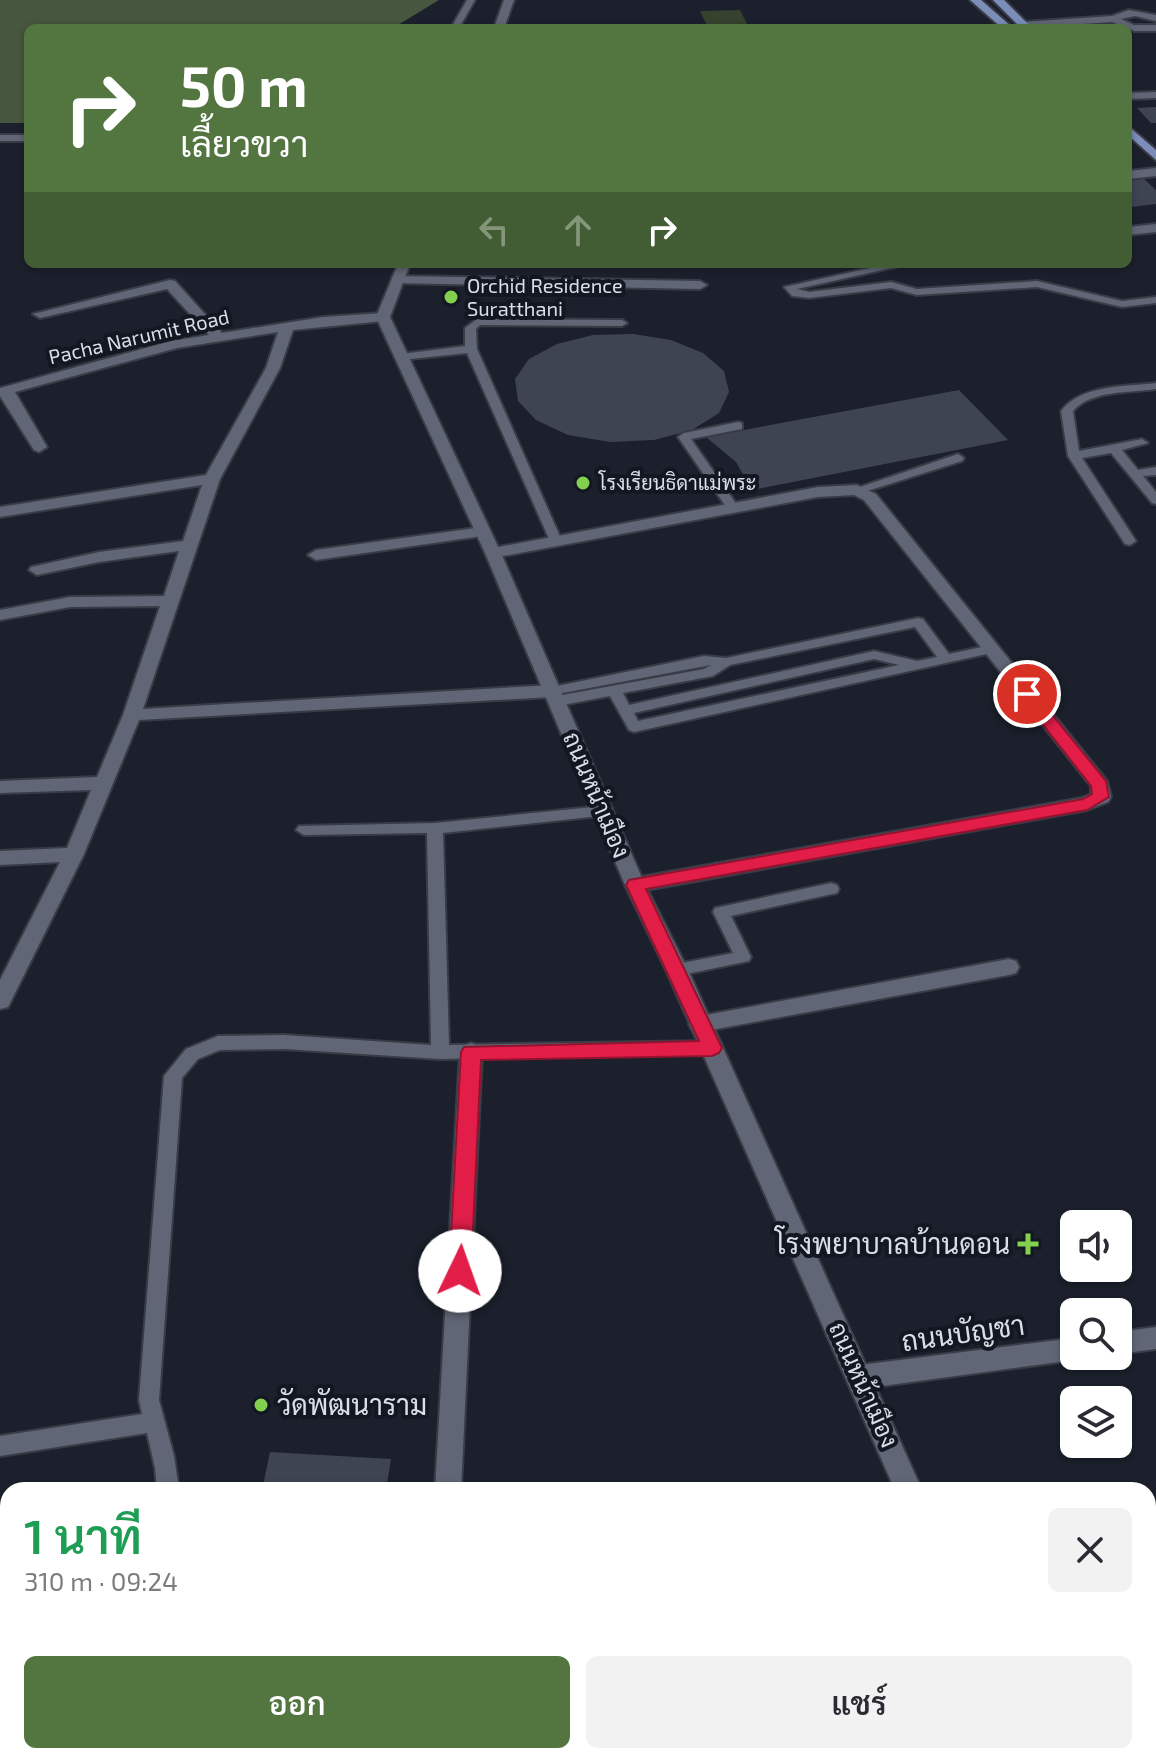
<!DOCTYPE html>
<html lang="th">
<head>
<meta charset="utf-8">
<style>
  body { margin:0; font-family:"Exo 2",Sarabun,sans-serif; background:#f2f2f3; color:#2b2b33; height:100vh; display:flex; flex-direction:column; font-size:30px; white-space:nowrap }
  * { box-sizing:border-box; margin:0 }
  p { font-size:26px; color:#7c7c81 }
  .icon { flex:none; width:44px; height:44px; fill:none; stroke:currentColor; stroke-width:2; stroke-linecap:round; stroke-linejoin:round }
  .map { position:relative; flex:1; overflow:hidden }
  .drawer { position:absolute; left:0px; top:1482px; width:1156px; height:282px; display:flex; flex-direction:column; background:#fff; border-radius:24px 24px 0 0; box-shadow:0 2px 6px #0004 }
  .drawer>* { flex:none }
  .banner { position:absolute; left:24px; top:24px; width:1108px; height:244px; border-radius:12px; box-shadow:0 2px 6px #0004; background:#537540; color:#fff; overflow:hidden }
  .controls { position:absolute; left:1060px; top:1210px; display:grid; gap:16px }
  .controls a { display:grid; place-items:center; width:72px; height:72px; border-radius:12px; background:#fff; box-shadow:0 2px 6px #0004; font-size:40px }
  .pin { position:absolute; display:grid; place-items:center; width:68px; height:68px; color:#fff; margin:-34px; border:4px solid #fff; border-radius:50%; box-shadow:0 2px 8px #0007 }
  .me { position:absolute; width:88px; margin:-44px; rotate:3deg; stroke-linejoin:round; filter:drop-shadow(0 0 6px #0008) }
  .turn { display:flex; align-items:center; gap:28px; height:168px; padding:0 24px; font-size:36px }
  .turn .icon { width:104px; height:104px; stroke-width:2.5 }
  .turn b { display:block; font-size:56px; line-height:68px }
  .lanes { display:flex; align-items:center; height:76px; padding:0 24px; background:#0003; justify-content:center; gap:40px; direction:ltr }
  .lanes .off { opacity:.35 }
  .round { display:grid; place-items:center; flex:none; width:84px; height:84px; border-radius:12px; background:#f2f2f3 }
  .head { display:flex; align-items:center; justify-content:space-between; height:136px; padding:0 24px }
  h1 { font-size:48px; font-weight:600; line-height:60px; color:#1e9e55 }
  .primary-button { display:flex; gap:16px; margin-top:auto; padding:16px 24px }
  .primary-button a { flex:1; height:92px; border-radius:12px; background:#537540; color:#fff; font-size:32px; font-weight:600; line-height:92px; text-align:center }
  .primary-button a+a { background:#f2f2f3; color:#2b2b33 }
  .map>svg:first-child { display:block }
</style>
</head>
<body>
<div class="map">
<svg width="1156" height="1763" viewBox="0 0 1156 1763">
  <rect width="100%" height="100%" fill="#1b202c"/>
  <path fill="#35422e" d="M740,10l9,18h-41l-8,-17z"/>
  <path fill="#47563f" d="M0,0h439l-46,28h-365v95h-28z"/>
  <g fill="#3e4452">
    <path d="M1156,107v16h-5l-14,-15z"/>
    <path d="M1143,178l13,12v14l-25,3 -3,-3v-25z"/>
    <path d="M633,334l38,6 32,13 21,18 5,21 -10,21 -27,17 -38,10 -44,2 -42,-7 -32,-15 -18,-19 -3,-22 14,-20 28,-15 36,-9z"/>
    <path d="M959,390l49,50 -261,51 -3,-15 -8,-14 -30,-25z"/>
    <path d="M270,1452l121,7 -5,31h-124z"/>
  </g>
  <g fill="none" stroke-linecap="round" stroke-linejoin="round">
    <g stroke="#393c47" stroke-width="4">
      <g id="service">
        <path d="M467,0h8l-16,28h-8z"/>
        <path d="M888,264h21l-112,25 12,3 82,-10 26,7 120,-8 85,20 34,-4v6l-34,4 -85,-20 -120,8 -26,-7 -82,10 -17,-2 -8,-9z"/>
        <path d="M477,319l145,1 5,3 -5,3 -142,-1 -4,4 1,20 85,192 -1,3h-10l-1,-3 -83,-188 -66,7 -6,-3 6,-3 64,-8v-18z"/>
        <path d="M1156,383v6c-26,4 -65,1 -83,22l6,40 63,-12 6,4 -26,7 16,20 18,-3v8l-13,1 13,16v12l-4,-1 -41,-50 -29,5 54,83 -6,4 -5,-1 -57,-88 -7,-45c21,-27 64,-24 95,-28z"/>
        <path d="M738,422l4,1v6l-51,10 48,69 -6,4 -4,-1 -51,-74 6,-4z"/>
        <path d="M958,454l6,4 -2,3 -101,32 -4,1 -6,-4z"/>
        <path d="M918,618l5,1 26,35 42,-9 7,4 -7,4 -357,79 -5,-2 -19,-34 -53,10 -7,-5 7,-5 147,-27 7,-4 -159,30 -7,-4 7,-4 152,-31 22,2zM915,627l22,30 -20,4 -43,-10 -245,54 -6,-12 90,-17 17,-11zM874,659l25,6 -261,56 -4,-8z"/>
        <path d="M603,806l8,5 -3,4 -165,18 6,212 263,-4 6,2 3,5 -3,5 -278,6 -156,-10 -64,1 -22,9 -16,19 -23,322 15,56 5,34h-22l-2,-22 -8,-35 -147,23v-20l142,-22 -3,-14 25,-324 22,-27 32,-13 66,-1 147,10 -4,-212 -123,2 -8,-5 3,-4 136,-3z"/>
        <path d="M831,883l6,2 2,4 -2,4 -106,23 20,41 -2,4 -72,15 -6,-2 -2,-4 2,-4 6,-2 56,-11 -20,-41 2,-4z"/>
        <rect x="163" y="1756" width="24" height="7"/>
      </g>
    </g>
    <g stroke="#393c47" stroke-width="4">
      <g id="minor">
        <path d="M1129,10l27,5v6l-21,-5 -14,3 13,6h22v6h-22l-22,-9 -87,6 -6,-3 5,-3 88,-6z"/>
        <path d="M1156,168v8l-28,3v-8z"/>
        <path d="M1156,224v8l-28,3v-8z"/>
        <path d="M397,276l303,5 7,4 -7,4 -308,-6v-6z"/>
        <path d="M170,280l5,1 47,52 101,-16 60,-4 7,4 -7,4 -90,9 -13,38 -60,111 -77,230 409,-24 9,6 -9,6 -413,23 -55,134 -73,147 -3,6 -8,2v-29l60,-118 -60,3v-14l67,-3 24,-58 -91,3v-12l97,-4 26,-62 37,-109 -90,1 -70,13v-10l70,-13 94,-1 15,-45 -80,11 -62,13 -8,-5 2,-3 68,-15 84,-11 19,-56 -202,32v-10l206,-32 60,-107 12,-36 -101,16 -162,44 32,55 -8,5 -5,-2 -34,-54v-8l171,-47 38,-6 -42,-46 -127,29 -7,-4z"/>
        <path d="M857,485l19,9 231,287 4,16 -3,5 -21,8 -452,82 -7,-2 -3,-5 10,-7 447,-80 9,-4v-8l-227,-286 -10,-5 -36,2 -325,61 -8,-5 8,-5 325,-61z"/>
        <path d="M483,527l6,2v6l-173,25 -8,-5 8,-5z"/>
        <path d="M1009,959l7,2 3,6 -3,6 -7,2 -309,57 -8,-2 -3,-6 3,-6 8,-2z"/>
        <path d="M471,1043l8,3 3,6 -21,438h-26l25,-438 3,-6z"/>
        <path d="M1156,1327v22l-38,5v-22z"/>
        <path d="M1074,1338v18h9l-9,4 -214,29 -9,-4 -4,-8 4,-8 9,-4z"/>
        <path d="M1156,1593v28l-8,1v-28z"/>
      </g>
    </g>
    <g stroke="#393c47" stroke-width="4">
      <g id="tertiary">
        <path d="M504,0h10l-10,28h-10z"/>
        <path d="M1156,92v6l-28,1v-6z"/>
        <rect x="0" y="135" width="28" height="6"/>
        <path d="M398,264h12l-20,53 111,236 144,332 43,85 234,520h-27l-229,-520 -41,-85 -140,-332 -109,-236z"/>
        <path d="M1011,1756h30l3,7h-30z"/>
      </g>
    </g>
    <g stroke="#393c47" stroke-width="4">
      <g id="primary">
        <path d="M970,0h11l32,28h-11z"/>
        <path d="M993,0h11l28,28h-11z"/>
        <path d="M1128,126l28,24v10l-28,-25z"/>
      </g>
    </g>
    <use href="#service" fill="#606675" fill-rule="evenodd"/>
    <use href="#minor" fill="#606675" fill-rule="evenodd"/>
    <use href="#tertiary" fill="#606675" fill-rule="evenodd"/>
    <use href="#primary" fill="#7b8db8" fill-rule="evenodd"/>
  </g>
  <path fill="#e11d48" stroke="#92132f" stroke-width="2" d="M1027,689l6,2 73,90 3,16 -22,13 -441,79 76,159 -3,5 -7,3 -231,4 -10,211 -3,7 -8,3 -8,-3 -3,-7 12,-219 3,-5 235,-6 -73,-156 3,-5 454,-81 9,-5 -1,-8 -72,-92z"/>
  <g fill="#83d04f" stroke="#121722" stroke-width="3">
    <circle cx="451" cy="297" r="8"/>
    <circle cx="583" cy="483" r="8"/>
    <path d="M1024 1232h8v8h8v8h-8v8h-8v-8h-8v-8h8z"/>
    <circle cx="261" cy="1405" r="8"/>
  </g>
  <g text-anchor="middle" stroke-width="8" stroke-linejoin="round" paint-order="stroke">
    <g font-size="20" fill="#dadee7" stroke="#121722" text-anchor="start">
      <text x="467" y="293">Orchid Residence<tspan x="467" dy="23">Suratthani</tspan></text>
      <text x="599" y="490">โรงเรียนธิดาแม่พระ</text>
    </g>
    <g font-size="20" fill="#dadee7" stroke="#121722">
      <text transform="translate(139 337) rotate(-13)" y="7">Pacha Narumit Road</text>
    </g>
    <g font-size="24" fill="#dadee7" stroke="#121722">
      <text transform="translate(596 795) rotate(67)" y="8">ถนนหน้าเมือง</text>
      <text transform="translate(863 1385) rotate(66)" y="8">ถนนหน้าเมือง</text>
    </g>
    <g font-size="28" fill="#dadee7" stroke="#121722" text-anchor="end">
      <text x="1010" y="1254">โรงพยาบาลบ้านดอน</text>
      <text x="277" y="1415" text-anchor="start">วัดพัฒนาราม</text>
    </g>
    <g font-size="28" fill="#dadee7" stroke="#121722">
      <text transform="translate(963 1333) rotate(-8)" y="10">ถนนบัญชา</text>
    </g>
  </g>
</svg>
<div class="controls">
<a><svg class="icon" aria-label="sound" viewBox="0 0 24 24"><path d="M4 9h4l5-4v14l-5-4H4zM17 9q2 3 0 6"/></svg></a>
<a><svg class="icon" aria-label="search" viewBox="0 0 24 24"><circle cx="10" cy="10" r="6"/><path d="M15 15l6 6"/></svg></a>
<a><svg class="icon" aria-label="layers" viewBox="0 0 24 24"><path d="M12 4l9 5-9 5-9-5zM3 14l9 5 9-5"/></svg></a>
</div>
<div class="pin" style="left:1027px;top:694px;background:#d93025"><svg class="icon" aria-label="arrive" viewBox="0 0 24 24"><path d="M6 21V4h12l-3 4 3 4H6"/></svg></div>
<svg class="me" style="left:460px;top:1271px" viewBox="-20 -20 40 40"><circle r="19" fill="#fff"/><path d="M0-13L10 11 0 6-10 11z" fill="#e11d48"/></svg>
<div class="banner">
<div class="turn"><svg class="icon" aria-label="right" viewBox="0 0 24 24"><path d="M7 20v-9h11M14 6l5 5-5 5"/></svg><div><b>50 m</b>เลี้ยวขวา</div></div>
<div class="lanes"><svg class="icon off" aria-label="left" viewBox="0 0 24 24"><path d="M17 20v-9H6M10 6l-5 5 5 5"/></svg><svg class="icon off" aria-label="ahead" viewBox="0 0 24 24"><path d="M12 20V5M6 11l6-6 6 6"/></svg><svg class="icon" aria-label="right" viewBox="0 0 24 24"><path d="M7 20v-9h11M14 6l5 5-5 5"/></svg></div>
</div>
<section class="drawer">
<div class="head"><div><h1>1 นาที</h1><p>310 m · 09:24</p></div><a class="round"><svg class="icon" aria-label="close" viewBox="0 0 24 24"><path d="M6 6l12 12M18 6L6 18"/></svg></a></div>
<div class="primary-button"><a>ออก</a><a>แชร์</a></div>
</section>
</div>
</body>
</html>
